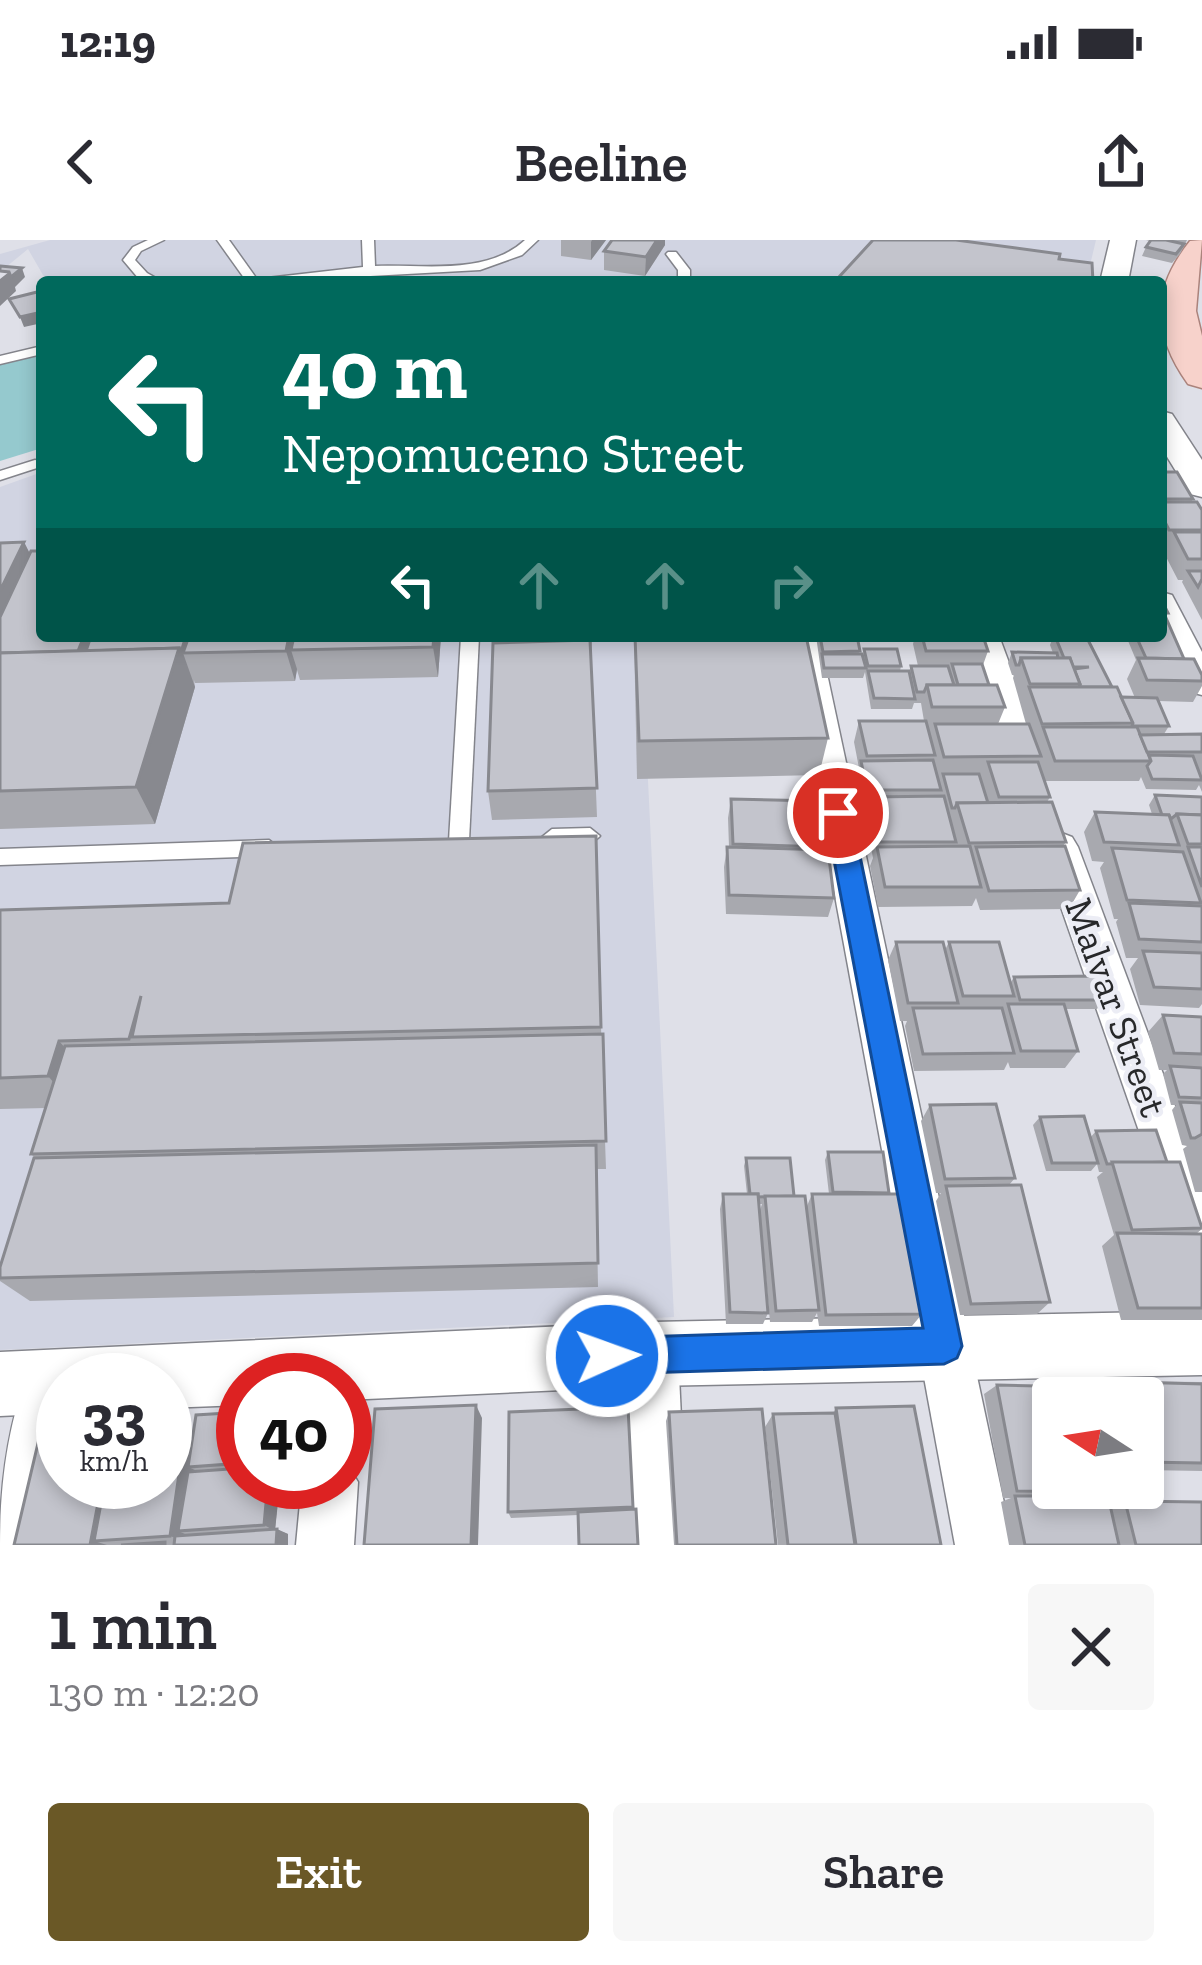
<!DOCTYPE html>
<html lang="en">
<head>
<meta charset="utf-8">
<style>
  body { margin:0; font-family:"Zilla Slab",serif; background:#f7f7f7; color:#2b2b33; height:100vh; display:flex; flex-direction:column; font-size:45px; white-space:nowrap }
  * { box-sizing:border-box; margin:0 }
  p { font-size:39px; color:#7c7c81 }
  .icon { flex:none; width:66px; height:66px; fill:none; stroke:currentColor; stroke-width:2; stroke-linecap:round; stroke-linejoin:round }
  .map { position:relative; height:1305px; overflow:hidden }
  .details { display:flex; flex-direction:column; background:#fff; flex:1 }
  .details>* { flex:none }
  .guide { position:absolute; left:36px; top:36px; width:1131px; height:366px; border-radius:12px; box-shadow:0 6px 18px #0003; background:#00695c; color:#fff; overflow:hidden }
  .needle { width:78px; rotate:282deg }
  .controls { position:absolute; left:1032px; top:1137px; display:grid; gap:24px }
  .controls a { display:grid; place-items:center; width:132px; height:132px; border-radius:12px; background:#fff; box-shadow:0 6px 18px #0003; font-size:60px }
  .speed { position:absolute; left:36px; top:1113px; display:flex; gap:24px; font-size:60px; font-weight:700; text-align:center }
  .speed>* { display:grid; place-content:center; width:156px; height:156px; border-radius:50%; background:#fff; box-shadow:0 6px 18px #0003; line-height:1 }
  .speed small { font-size:30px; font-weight:400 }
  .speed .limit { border:18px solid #d22; background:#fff; color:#111 }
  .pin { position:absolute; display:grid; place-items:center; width:102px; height:102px; color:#fff; margin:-51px; border:6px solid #fff; border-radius:50%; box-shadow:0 3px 12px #0007 }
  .me { position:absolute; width:132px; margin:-66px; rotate:88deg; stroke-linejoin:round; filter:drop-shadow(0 0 9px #0008) }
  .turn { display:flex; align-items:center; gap:42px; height:252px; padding:0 48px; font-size:54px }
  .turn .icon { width:156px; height:156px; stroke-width:2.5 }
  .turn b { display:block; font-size:84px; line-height:102px }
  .lanes { display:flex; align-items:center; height:114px; padding:0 48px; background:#0003; justify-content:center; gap:60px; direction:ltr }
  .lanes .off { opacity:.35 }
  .round { display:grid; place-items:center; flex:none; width:126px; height:126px; border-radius:12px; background:#f7f7f7 }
  .overview { display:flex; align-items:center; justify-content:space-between; height:204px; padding:0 48px }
  h1 { font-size:72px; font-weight:600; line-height:90px }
  .action { display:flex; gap:24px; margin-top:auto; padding:24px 48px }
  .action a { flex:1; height:138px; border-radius:12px; background:#6a5826; color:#fff; font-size:48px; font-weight:600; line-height:138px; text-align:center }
  .action a+a { background:#f7f7f7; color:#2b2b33 }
  .status { display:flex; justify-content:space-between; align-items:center; height:84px; padding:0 60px; background:#fff; direction:ltr }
  .status svg { height:33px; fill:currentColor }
  header { display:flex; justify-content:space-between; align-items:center; height:156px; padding:0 48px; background:#fff; font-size:54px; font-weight:600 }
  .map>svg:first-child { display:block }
</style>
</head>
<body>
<div class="status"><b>12:19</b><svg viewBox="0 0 49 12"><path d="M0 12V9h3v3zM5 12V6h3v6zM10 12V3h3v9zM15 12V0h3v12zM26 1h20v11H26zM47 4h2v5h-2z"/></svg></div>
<header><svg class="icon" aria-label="back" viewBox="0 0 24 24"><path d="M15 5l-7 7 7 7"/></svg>Beeline<svg class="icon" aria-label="share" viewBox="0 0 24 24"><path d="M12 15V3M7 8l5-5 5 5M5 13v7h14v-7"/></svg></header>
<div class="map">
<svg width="1202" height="1305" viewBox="0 0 1202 1305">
  <rect width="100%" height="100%" fill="#dfe0e8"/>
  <g fill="#d1d4e2">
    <path d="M50,0h1046l-10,42h-1039l-19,-33 -28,23v-18z"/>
    <path d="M42,232v164h599l33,681 -674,33v-863z"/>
  </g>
  <path fill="#95c9ce" d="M42,115v93l-42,13v-96z"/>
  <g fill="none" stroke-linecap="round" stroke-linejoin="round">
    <g stroke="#83848b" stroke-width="3">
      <g id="service">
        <path d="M148,0h16l-23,11 -6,9 12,13 16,9 -24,-3 -16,-19 10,-13z"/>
        <path d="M217,0h12l30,42h-12z"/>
        <path d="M362,0h12l1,26c49,-2 111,10 150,-26h13l-16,15 -42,15 -219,12 6,-4 96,-11z"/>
        <path d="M668,12h8l14,18v12h-12v-12l-12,-16z"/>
        <path d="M42,106v8l-42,10v-8z"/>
        <path d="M35,220l5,1v6l-40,13v-9z"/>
        <path d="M461,396h18l-10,205 -10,8 -10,-8z"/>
        <path d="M590,588l10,8c-11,12 -47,13 -58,1l10,-8z"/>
        <path d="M269,600l10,8 -10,8 -269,9v-16z"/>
      </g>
    </g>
    <g stroke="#83848b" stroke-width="3">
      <g id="minor">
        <path d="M1161,352l11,3 30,57v43l-12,-3 -29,-58z"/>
        <path d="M787,396h32l194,909h-58z"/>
        <path d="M967,396h32l50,134 -5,9 -13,4 -13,-4 -5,-9z"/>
        <path d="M1059,592l13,5 6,10 124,331v89l-17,-7 -7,-17 -138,-396 6,-10z"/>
        <path d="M652,1088l18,8 8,18 9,191h-58l-3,-191 8,-18z"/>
        <path d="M51,1115l19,7 7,18h-14v65l-22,100h-41c0,-63 8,-124 32,-183z"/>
        <path d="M345,1221l13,21 -4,63h-58l6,-63h43z"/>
      </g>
    </g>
    <g stroke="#83848b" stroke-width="3">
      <g id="tertiary">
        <path d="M1110,0h26l-8,42h-28z"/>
        <path d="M1161,171l11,3 30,46v37l-12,-3 -29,-47z"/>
        <path d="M1202,1071v64l-550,11 -307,14v-20h-102v25l-78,3v-28h-102v33l-63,3v-64l652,-30z"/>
      </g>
    </g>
    <g stroke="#ab837c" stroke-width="3">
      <path id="primary" d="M1202,0l-6,71 6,25v52l-14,-4c-36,-51 -37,-94 2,-143z"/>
    </g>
    <use href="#service" fill="#fff" fill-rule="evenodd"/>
    <use href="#minor" fill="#fff" fill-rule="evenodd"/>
    <use href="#tertiary" fill="#fff" fill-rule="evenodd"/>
    <use href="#primary" fill="#f7d2cb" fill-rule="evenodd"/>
  </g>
  <g fill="#a8a9af">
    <path d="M561,0h45l-15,20 -30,-4z"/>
    <path d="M612,0h53v5l-20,31 -41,-6v-19z"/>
    <path d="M1146,0h41l-7,14 -8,9 -30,-7 4,-9 4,-6z"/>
    <path d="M1059,19l34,23h-255l1,-5z"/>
    <path d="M1161,232l32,27 -2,3 11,8v110l-20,-38 1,-2h-5l-14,-27 1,-3h-4z"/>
    <path d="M24,302l6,12 411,82 -3,41 -138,3 -3,-10 -2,11 -100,2 -1,-3 1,7 -40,137 -155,5v-286z"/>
    <path d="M1161,359l7,14 -3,5 19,41 18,16v11l-9,16 -35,-1 11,25 -5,8h38v58l-3,-7 -3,5 -50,-1 -5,-12 -2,4h-94l-6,-20 11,36 -3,5 19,40 -3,4 17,44 -11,19 -89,1 -4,-12 -4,8 -94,1 -8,-41 3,-8 -8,-41 2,-7h-5l-6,-29 3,-13 -5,-26 5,-21h65l-3,-18h-7l-2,6h-41l-6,-37 -2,6h-41l-6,-42h47l-1,5h-4l1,13 4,1 1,-6 37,17 -1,5 9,1 2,-6h7l-5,-22 2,-8h68l5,15 -5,14 6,20 16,22 -7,17h28l-13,-46 1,-3h-2l-4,-12 4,-11 41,1 -3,-8 2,-5h-57l-1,-4h92l26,51 9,10 14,1 -8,-19 9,-19 -10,-24h35z"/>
    <path d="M494,396h98l-1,30 6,151 -105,3 -4,-29z"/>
    <path d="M634,396h172l22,102 -9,37 -182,4z"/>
    <path d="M866,396h49l-2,4h-46z"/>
    <path d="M1155,555l47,2v207l-3,4 -59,-3 -10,-36 8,-11h-12l-10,-36 2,-3h-4l-14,-51 4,-6 -12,-1 -8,-29 11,-20 57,2 -3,-9z"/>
    <path d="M731,559l94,48 9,51 -6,19 -102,-3 -2,-47 3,-20h2l-1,-29z"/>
    <path d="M0,670l601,117 5,142h-10l2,118 -568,14 -30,-20v-3l35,-120 -4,-4 15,-46 -46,1z"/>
    <path d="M896,702l49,8 4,-8 62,40 3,-5 90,23 -7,9h-32l13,42 -13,17h-55l-2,-6 -4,8 -90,1 -9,-45 2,-5h-7l-12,-61z"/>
    <path d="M1163,775l39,2v175h-7l-12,-43 4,-3 -5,-1 -10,-35 4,-5h-5l-8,-31 4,-4h-8l-11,-38z"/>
    <path d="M930,865l85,73 -6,7 41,117 -13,12 -77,1 -24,-114 5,-8h-5l-15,-72z"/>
    <path d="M1040,877l50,21 6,-7 71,31 35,67 -6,5h6v86h-81l-19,-74 12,-11 -17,-58 6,-5h-4l-2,-8 -6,7h-45l-13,-46z"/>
    <path d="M828,912l60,42 34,120 -10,12h-93l-2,-13 -5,9h-42l-10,-112 2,-6h-3l9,109 -5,11h-37l-6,-115 3,-15h24l-3,-28 2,-8 61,48 5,-12h17l-4,-34z"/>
    <path d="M1095,1141l107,1v89l-59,-1v-72h-90l53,94 -10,4 14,10 15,-5 77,44h-193l-8,-43 10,-4h-8l-19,-104 13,-9 85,4z"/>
    <path d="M836,1168l105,137h-163l-13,-118 8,-13 60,-1z"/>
    <path d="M243,1172v70h37l-5,47 13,5v11h-274l49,-63 122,-49 7,5z"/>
    <path d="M669,1172l107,133h-102l-8,-124z"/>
    <path d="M633,1267v3l-55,5 -67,3 -3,-6z"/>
  </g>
  <g fill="#88898f">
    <path d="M592,0h14l-15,20v-18z"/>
    <path d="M657,0h8v5l-20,31 1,-19z"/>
    <path d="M22,28l3,9 -10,10 1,4 -16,15v-27l9,-7z"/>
    <path d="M42,72v11l-18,4 -4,-10z"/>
    <path d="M24,302l18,36 -42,80v-67z"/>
    <path d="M84,396h26l-34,20z"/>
    <path d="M186,396h20l-23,17 12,34 -40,137 -19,-37 43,-139z"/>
    <path d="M289,396h15l-13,14 6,19 -2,12 -9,-30z"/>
    <path d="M434,396h7l-3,41 -5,-30z"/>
    <path d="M59,801l27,31 -11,35 -27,-31z"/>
    <path d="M476,1165l6,13 -4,127h-7z"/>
    <path d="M185,1193l14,9 -11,25 7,3 -9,61h-8l7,3 -1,7 -14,-5z"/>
    <path d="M102,1242h18l-26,59 13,4h-17z"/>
    <path d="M268,1242h12l-5,49 -11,-6z"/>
    <path d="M277,1289l11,5v11h-12z"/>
  </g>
  <g fill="#c3c4cc" stroke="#88898f" stroke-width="3">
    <path d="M612,0h45l-11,17 -42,-6z"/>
    <path d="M873,0h83l104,14 -1,5 33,4 1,19h-219l-35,-5z"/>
    <path d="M1151,0h15l18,4 -8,10 -30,-7z"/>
    <path d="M0,26l22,2 -11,9 -2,-5 -9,-1z"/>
    <path d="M37,52l5,8v12l-22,5 -11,-18z"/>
    <path d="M1161,232h16l16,27h-32z"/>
    <path d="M1161,262h36l5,8v20h-33l-8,-16z"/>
    <path d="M1174,292h28v27h-14z"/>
    <path d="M24,302l-24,49v-48z"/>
    <path d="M31,311h11v85h42l-6,15 -78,2v-36z"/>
    <path d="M1188,331h14v8l-4,8z"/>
    <path d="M1161,359l7,14h-7z"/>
    <path d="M1161,378h5l18,41 -38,-1 -10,-22h25z"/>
    <path d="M91,396h95l-5,16 -2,-4 -93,3z"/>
    <path d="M189,396h100l-3,15 -103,2z"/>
    <path d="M294,396h140l-1,11 -142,3z"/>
    <path d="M494,396h98l-98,3z"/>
    <path d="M635,396h171l22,102 -189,3z"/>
    <path d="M820,396h37l3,15 -37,1z"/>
    <path d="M922,396h61l5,15h-62z"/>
    <path d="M1055,396h31l26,51h-33l1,-3 -6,-15 15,-2h-16l-3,-9h-6z"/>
    <path d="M590,400l7,148 -109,3 5,-148z"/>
    <path d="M179,408l-43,139 -136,4v-138z"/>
    <path d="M864,409h33l4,17h-33z"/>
    <path d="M1012,412l45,1 1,5h-37l-2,7h-3z"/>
    <path d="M822,414h40l4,14h-42z"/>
    <path d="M1021,418h49l10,26h-50z"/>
    <path d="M1138,418l56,1 8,16v6l-55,-1z"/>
    <path d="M952,424h30l7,21h-31z"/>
    <path d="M911,426h37l6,19h-27l-3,7h-7z"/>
    <path d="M868,431h41l6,28 -41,-1z"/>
    <path d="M927,445h70l8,22h-73z"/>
    <path d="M1029,447h88l16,36 -91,1z"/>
    <path d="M1121,457l36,1 12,28h-37l1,-3z"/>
    <path d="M859,481h67l9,34 -68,1z"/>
    <path d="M935,484h94l12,32 -97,1z"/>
    <path d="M1043,487h94l14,34h-96z"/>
    <path d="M1202,494v18h-55l-7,-17z"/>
    <path d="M1149,515l44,1 9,24 -50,-1 -5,-13 4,-5z"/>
    <path d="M933,520l8,30h-74l-6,-29z"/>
    <path d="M988,522h50l12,35h-51z"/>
    <path d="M943,534h36l9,29h-31l-2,5h-3z"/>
    <path d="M1155,555l47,2v18l-25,-1 -6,5 -2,-4h-7z"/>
    <path d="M944,556l12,46h-76l-9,-45z"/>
    <path d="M731,559l88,2 6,46 -92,-3z"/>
    <path d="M1052,562l14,40 -97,1 -12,-40z"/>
    <path d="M1095,572l74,3 10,30 -75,-3z"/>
    <path d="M1177,574l25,1v29h-14z"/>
    <path d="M596,596l5,191 -469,10 9,-41 -12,43 -70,2 -11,35 -48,2v-168l229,-7 14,-60z"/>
    <path d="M970,606l11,41h-96l-8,-40z"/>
    <path d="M1065,606l15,44 -91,1 -13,-44z"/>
    <path d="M727,607l101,3 6,48 -105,-3z"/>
    <path d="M1188,607h14v40z"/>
    <path d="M1112,608l71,4 18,51 -74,-3z"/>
    <path d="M1129,663l73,3v36l-63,-3z"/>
    <path d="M896,702h47l15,61h-50z"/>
    <path d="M949,702h50l15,54h-51z"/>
    <path d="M1143,711l59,2v36l-48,-2z"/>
    <path d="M1096,736l8,24h-84l-6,-23z"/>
    <path d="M1008,764h56l14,47h-57z"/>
    <path d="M913,768h89l12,45 -91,1z"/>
    <path d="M1163,775l39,2v37l-28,-1z"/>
    <path d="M603,794l3,107 -575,13 34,-108z"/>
    <path d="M1170,826l32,2v30l-23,-1z"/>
    <path d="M1180,862l22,1v31l-7,4h-4z"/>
    <path d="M996,864l19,74 -70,1 -15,-74z"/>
    <path d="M1084,876l14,47h-46l-12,-46z"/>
    <path d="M1156,890l11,32 -60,2 -11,-33z"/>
    <path d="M596,905l2,118 -598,15v-11l34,-109z"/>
    <path d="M828,912h55l6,41 -56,-1z"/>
    <path d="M746,918h44l4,38 -36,1v-3h-8z"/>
    <path d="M1112,922h68l22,66 -70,2z"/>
    <path d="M1021,945l29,117 -79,2 -25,-118z"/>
    <path d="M723,954h35l10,119 -38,-1z"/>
    <path d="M812,954h89l21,120 -96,1z"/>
    <path d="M765,956h40l14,114 -43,1z"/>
    <path d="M1117,993l85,1v74h-64z"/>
    <path d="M1095,1141l107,3v79l-59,-1v-64h-44z"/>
    <path d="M997,1145l84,2 3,11h-31v90h52l1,4 -89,-1z"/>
    <path d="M476,1165l-5,140h-107l11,-136z"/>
    <path d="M914,1166l27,139h-85l-20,-137z"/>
    <path d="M628,1167l5,100 -125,5 1,-100z"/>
    <path d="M762,1169l14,136h-99l-8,-133z"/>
    <path d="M243,1172v51l-55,4 8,-52z"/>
    <path d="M835,1173l20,132h-67l-15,-131z"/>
    <path d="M185,1193l-15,103 -76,5 11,-59h60v-47z"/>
    <path d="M63,1197v45h39l-12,63h-76l25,-106z"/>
    <path d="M243,1228v14h25l-4,43 -86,6 10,-59z"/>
    <path d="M1015,1256h93l11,49h-94z"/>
    <path d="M1125,1261l77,1v43h-66z"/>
    <path d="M636,1269l2,36h-59l-1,-33z"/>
    <path d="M277,1289l-1,16h-102l1,-9z"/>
    <path d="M165,1302v3h-44z"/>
  </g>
  <path fill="#1a73e8" stroke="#114b97" stroke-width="3" d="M838,564l13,9 111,533 -5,12 -13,6 -337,10 -13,-5 -5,-13 5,-13 13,-5 316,-10 -98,-515z"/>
  <g text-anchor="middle" stroke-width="9" stroke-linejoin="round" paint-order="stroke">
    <g font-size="39" fill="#27282a" stroke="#ecedf5">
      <text transform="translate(1117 767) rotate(70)" y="14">Malvar Street</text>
    </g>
  </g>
</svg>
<div class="controls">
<a><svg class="needle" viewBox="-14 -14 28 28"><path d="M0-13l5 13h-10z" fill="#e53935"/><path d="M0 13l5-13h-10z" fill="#7c7c81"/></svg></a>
</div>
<div class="speed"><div>33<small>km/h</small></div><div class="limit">40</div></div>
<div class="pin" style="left:838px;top:573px;background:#d93025"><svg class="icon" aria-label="arrive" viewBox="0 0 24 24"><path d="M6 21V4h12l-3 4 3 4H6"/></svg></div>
<svg class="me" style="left:607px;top:1116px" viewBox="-20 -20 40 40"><circle r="17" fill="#1a73e8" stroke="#fff" stroke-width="3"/><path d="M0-11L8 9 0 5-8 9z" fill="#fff"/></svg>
<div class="guide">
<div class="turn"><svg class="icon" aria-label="left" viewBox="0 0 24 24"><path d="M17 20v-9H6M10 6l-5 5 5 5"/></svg><div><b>40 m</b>Nepomuceno Street</div></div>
<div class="lanes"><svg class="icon" aria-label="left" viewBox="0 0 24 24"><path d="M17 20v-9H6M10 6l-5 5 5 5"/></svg><svg class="icon off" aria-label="ahead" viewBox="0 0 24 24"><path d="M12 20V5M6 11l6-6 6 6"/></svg><svg class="icon off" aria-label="ahead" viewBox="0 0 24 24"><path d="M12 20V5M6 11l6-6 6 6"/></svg><svg class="icon off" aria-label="right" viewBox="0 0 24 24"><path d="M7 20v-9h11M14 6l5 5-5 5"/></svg></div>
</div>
</div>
<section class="details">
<div class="overview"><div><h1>1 min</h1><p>130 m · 12:20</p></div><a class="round"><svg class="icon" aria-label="close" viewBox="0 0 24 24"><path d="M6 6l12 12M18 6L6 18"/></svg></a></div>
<div class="action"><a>Exit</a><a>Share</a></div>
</section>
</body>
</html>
